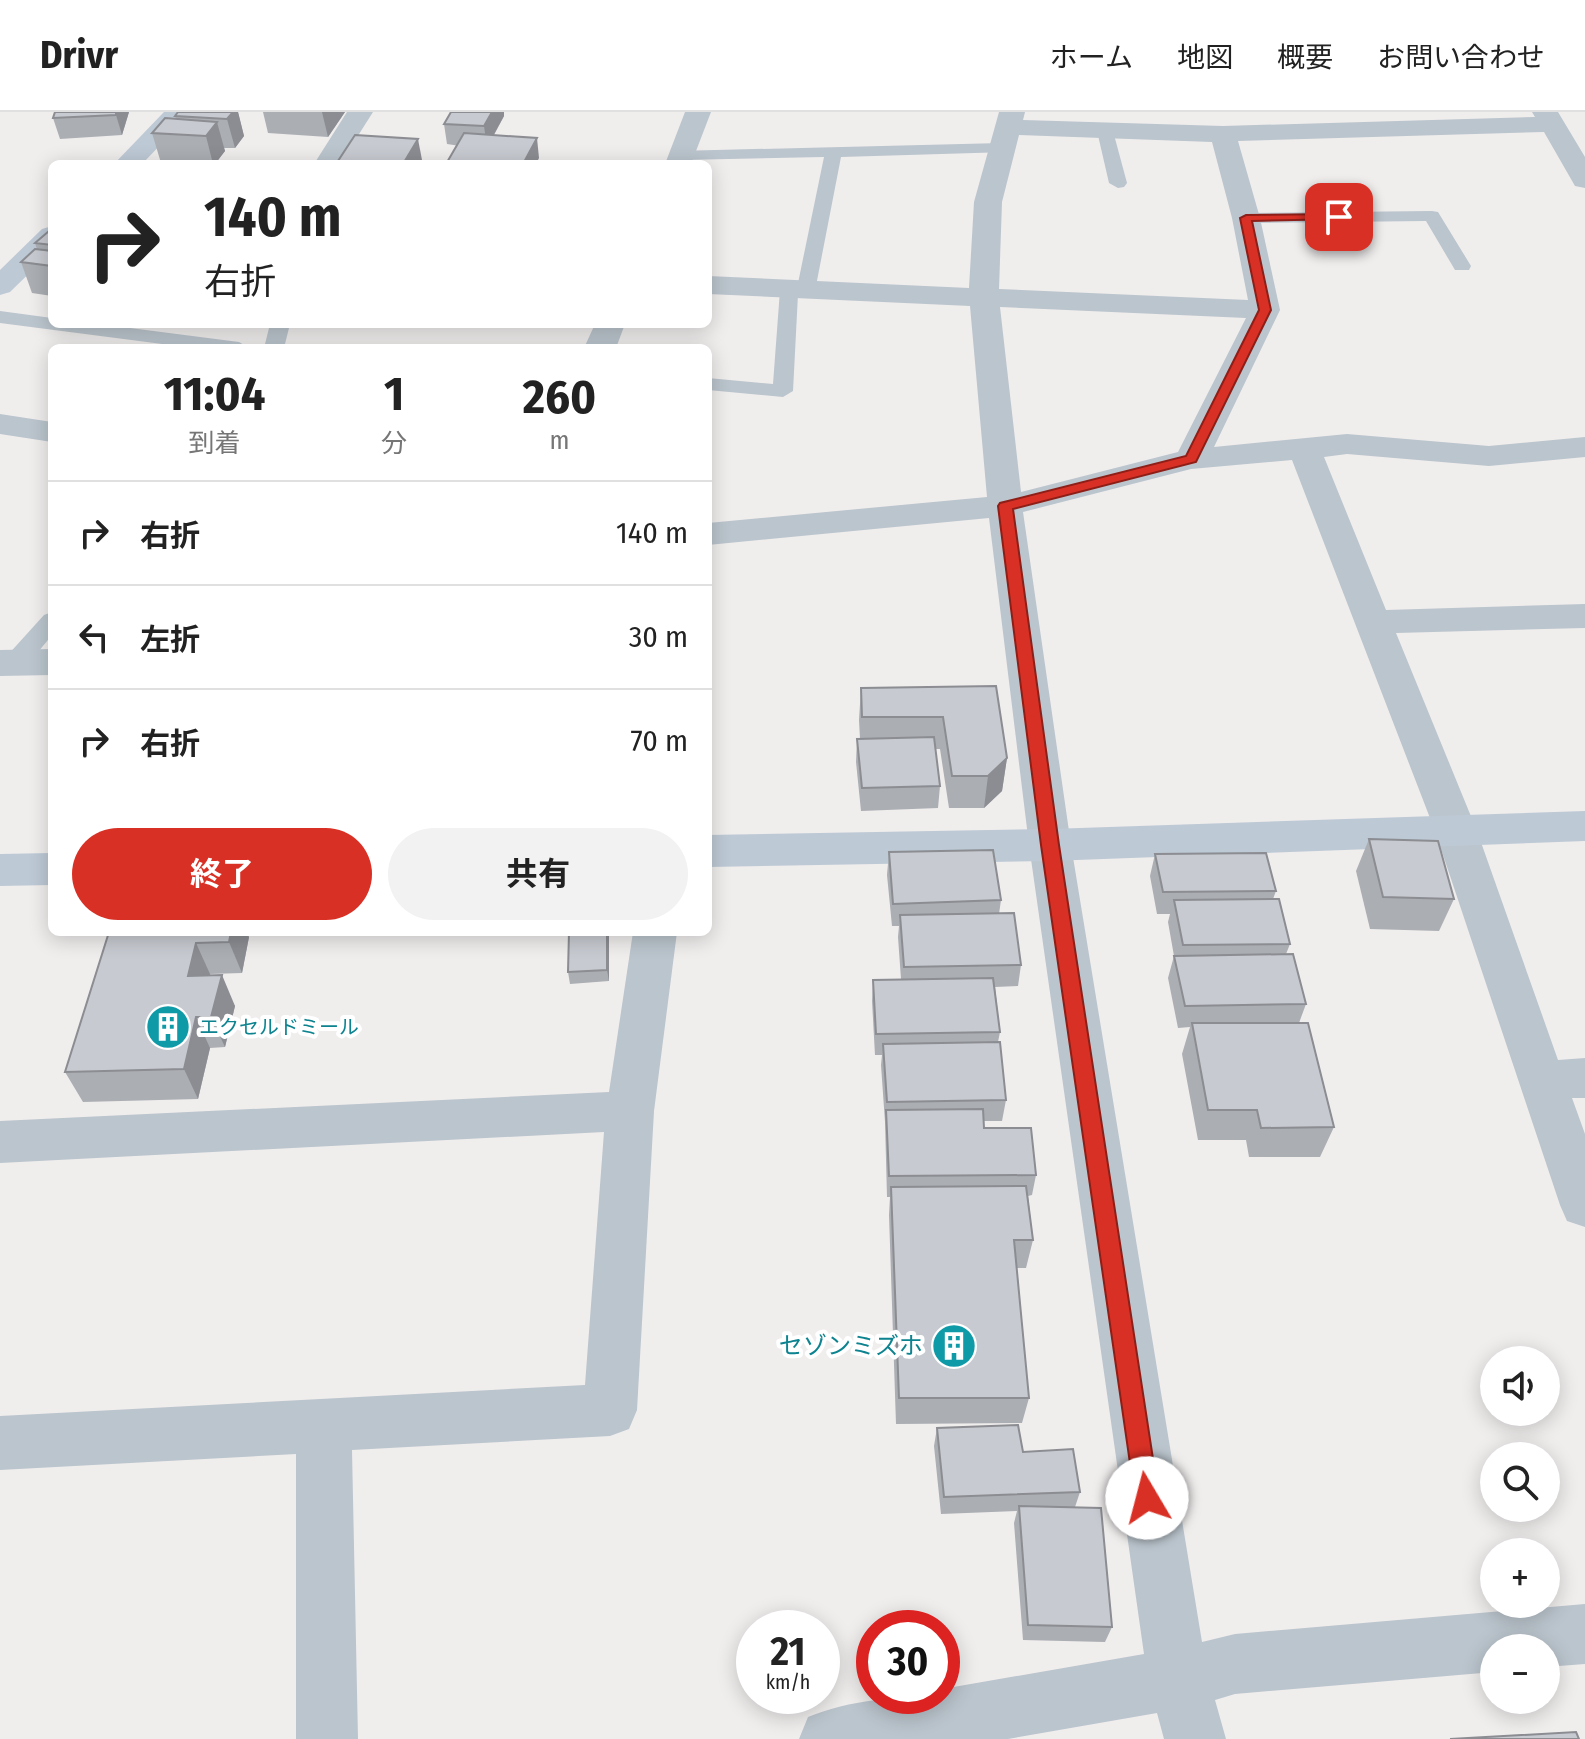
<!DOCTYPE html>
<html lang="ja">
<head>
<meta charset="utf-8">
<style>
  body { margin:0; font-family:"Fira Sans Condensed","Noto Sans JP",sans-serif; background:#f2f2f2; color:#222; height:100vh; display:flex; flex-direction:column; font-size:30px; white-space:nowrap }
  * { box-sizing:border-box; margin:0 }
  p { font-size:26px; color:#767676 }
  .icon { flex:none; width:44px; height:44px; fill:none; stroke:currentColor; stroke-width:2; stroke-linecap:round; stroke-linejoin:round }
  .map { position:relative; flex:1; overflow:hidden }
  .panel { position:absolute; left:48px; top:232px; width:664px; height:592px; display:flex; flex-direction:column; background:#fff; border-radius:12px; box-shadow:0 4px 20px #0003 }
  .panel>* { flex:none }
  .banner { position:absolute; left:48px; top:48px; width:664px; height:168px; border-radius:12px; box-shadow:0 4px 20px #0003; background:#fff; color:#222; overflow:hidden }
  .tools { position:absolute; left:1480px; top:1234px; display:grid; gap:16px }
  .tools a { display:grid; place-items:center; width:80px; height:80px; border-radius:50%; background:#fff; box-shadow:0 4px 20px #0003; font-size:40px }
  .speed { position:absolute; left:736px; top:1498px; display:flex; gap:16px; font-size:40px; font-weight:700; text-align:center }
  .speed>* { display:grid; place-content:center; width:104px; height:104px; border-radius:50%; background:#fff; box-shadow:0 4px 20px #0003; line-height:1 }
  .speed small { font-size:20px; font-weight:400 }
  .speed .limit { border:12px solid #d22; background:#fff; color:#111 }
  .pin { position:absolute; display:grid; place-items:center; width:68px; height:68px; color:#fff; margin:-34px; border-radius:16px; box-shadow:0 4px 12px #0006 }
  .me { position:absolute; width:88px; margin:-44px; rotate:352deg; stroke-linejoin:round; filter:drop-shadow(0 0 6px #0008) }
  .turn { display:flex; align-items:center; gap:28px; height:168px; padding:0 24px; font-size:36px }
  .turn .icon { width:104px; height:104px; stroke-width:2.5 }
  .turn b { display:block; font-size:56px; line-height:68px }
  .eta { display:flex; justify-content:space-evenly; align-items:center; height:136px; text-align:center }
  .eta b { font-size:48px; font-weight:700; line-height:56px }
  .button { display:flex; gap:16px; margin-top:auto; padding:16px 24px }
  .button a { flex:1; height:92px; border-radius:48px; background:#d93025; color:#fff; font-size:32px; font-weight:700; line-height:92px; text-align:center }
  .button a+a { background:#f2f2f2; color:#222 }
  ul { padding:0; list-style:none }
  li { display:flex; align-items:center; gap:24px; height:104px; padding:0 24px; border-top:2px solid #e0e0e0 }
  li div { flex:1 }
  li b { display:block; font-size:30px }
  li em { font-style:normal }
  header { display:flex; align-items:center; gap:48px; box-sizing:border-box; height:112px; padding:0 40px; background:#fff; border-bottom:2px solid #e0e0e0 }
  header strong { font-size:38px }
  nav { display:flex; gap:44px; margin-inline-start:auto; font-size:28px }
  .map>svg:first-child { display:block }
</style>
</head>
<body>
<header>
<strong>Drivr</strong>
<nav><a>ホーム</a><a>地図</a><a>概要</a><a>お問い合わせ</a></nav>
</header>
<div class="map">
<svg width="1585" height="1627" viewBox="0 0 1585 1627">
  <rect width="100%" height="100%" fill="#f0eded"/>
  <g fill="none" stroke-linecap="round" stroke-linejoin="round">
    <g fill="#bbc5cd" fill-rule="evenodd">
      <path d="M1105,14l8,5 14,52 -3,4 -6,1 -9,-5 -12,-52z"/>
      <path d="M1002,31l6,1 2,4 -2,4 -167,5 -26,134 -9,6 -8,-3 -5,97 -10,6 -75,-7v-12l65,6 7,-94 9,-6 8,4 27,-131 -142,3 -6,-1 -3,-4 3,-4z"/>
      <path d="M1432,99l6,1 33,54 -2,4h-14l-29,-49 -180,2 -9,-5 9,-5z"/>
      <path d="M0,199l52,7v6h47l140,18 10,6h-56l-193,-25z"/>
      <path d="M270,212h20l-6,24h-20z"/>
      <path d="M52,500v23l-28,34h-18l-3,-6 3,-6 38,-42z"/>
    </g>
    <g fill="#bbc5cd" fill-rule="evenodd">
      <path d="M347,0h26l-33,52h-26z"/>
      <path d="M685,0h26l-20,52h-26z"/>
      <path d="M999,0h26l-2,8 200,6 312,-9 -3,-5h26l27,45v31l-10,-2 -31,-54 -306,9 22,77 20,92 -66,137 133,-13 142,12 96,-9v20l-96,9 -142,-12 -23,3 62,153 199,-6v24l-189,5 81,198 81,229 27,-2v40h-13l13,36v93l-18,-6 -7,-16 -125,-374 -143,-371 -101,9 -168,43 48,333 131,797 33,-8 350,-30v60l-39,3v-19h-52v24l-259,22 -20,6 11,39h-62l-7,-26 -149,26h-209l9,-22c42,-17 89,-21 134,-21v-7l202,-35 -115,-809 -40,-327 -281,27v-22l279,-26 -17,-191 -262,-12v-18l261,12 5,-86zM1019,23l193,7 20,76 16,82 -249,-11 3,-87zM1000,195l246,11 -68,134 -157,40z"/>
      <path d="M595,212h30l-9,24h-32z"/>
      <path d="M0,302l52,8v20l-52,-8z"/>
      <path d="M52,537v26l-52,1v-26z"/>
      <path d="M633,820h44l-23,179 -17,299 -8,19 -19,7 -258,14 6,289h-62v-285l-296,16v-54l585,-31 19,-253 -604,31v-42l609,-29z"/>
    </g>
    <g fill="#bdc9d5" fill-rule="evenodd">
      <path d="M164,0h28l-50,52h-28z"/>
      <path d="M52,114v25l-42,41 -10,3v-25l42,-41z"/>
      <path d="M1585,699v30l-535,20 -342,6v-32l342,-6z"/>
      <path d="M52,741v32l-52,1v-32z"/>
    </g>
  </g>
  <g fill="#abaeb3">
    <path d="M129,0l-7,23 -62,4 -7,-21z"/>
    <path d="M178,0h60l6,24 -9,12h-11l1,3 -10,13 -54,-1 -9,-30 24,-14 -1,-3z"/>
    <path d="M263,0h82l-17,25 -60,-4z"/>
    <path d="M451,0h53v4l-10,19 45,23 -92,-14 -3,-20z"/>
    <path d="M52,119v65l-20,-3 -11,-31 16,-13 -2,-6z"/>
    <path d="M996,574l11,72 -5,33 -18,17h-35l-9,-59h-5l5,37 -2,22 -77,3 -5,-49 1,-23h3l-1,-19 2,-32z"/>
    <path d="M1369,727l85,60 -15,32 -69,-2 -14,-58z"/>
    <path d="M889,740l112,48 -2,14 22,51 -3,21 -23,1 5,45 -2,10 8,58 -4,21h-18v7l52,47 -4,20 -4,1 5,44 -7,28h-9l12,130 -7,25 -126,1 -7,-209 1,-18h-3l-2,-75 -4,-57 1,-10h-7l-3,-54 1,-21 28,-1 -3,-42 1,-11h-7l-5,-51z"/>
    <path d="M1155,742l121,37 -3,8 17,45 -4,10 20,50 -7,19 35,104 -14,30h-71l-3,-17h-48l-16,-86 8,-27 -12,1 -10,-50 6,-22 -6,-34 2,-8h-13l-7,-38z"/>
    <path d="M109,820l140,5 -7,36 -32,1 25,32 -10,41 -15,1 -12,51 -115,3 -18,-30z"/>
    <path d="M609,820v49l-39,3 -2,-12z"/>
    <path d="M937,1316l86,24 57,40 -5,15 37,120 -7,15 -82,-2 -9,-117 3,-12 -76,3 -7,-68z"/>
  </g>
  <g fill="#8b8d92">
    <path d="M116,0h13l-7,23 -6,-20z"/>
    <path d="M233,0h5l6,24 -9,12 -8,-29z"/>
    <path d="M322,0h23l-17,25z"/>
    <path d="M492,0h12v4l-17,31 -3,-21z"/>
    <path d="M217,10l8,29 -10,13h-2l-7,-28z"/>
    <path d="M537,26l2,20 -3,6h-13z"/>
    <path d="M418,27l4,21 -3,4h-16z"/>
    <path d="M1007,646l-5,33 -18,17 4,-32z"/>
    <path d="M231,820h16l2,5 -7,36 -13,-31z"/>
    <path d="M607,820h2v49l-2,-11z"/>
    <path d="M196,831l14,31 -8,33 -14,-31z"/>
    <path d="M222,863l13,31 -10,41 -14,-30z"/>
    <path d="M196,905l14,31 -12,51 -14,-30z"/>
  </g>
  <g fill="#c7cad0" stroke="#8b8d92" stroke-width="2">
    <path d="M55,0h61v3l-63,3z"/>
    <path d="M178,0h55l-6,7 -52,-3z"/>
    <path d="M451,0h41l-8,14 -40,-2z"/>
    <path d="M165,6l52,4 -11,14 -54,-3z"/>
    <path d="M464,21l73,5 -14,26h-77z"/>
    <path d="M355,23l63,4 -15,25h-67z"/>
    <path d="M49,119h3v14l-17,-2z"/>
    <path d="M35,137l17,2v15l-31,-4z"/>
    <path d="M996,574l11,72 -19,18h-36l-9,-59h-81l-1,-29z"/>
    <path d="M934,625l6,49 -78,2 -5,-49z"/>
    <path d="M1369,727l69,2 16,58 -71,-2z"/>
    <path d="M993,738l8,50 -108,4 -4,-52z"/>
    <path d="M1266,741l10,38 -113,1 -8,-38z"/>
    <path d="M1279,787l11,45 -107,1 -9,-45z"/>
    <path d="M1014,801l7,52 -117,2 -4,-52z"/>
    <path d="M109,820h122l-2,10 -33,1 -8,33 34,-1 -11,42h-15l-12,52 -119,3z"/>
    <path d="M569,820h38v38l-39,2z"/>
    <path d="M1293,842l13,50 -121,2 -11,-50z"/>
    <path d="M993,866l7,54 -124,2 -3,-54z"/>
    <path d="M1192,911h116l26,104 -73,1 -4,-18h-49z"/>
    <path d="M1000,930l6,58 -119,2 -4,-58z"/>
    <path d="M983,997l1,19h47l5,47 -147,1 -3,-66z"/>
    <path d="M1026,1074l7,54h-19l15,158h-130l-8,-211z"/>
    <path d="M1018,1313l5,27 50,-3 7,43 -136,5 -7,-69z"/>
    <path d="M1019,1394l82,2 11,119 -84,-2z"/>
    <path d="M1576,1620l3,7h-129z"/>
  </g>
  <path fill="#d93025" stroke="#8d1f18" stroke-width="2" d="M1339,102l4,1v4l-91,2 19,89 -75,152 -183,47 46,336 100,653 -3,8 -9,4 -8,-4 -4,-8 -94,-653 -43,-339 2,-3 186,-47 73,-146 -19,-92 6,-3z"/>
  <defs>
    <g id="building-disc" transform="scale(2.3)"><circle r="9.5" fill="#0f9aa8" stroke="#fff"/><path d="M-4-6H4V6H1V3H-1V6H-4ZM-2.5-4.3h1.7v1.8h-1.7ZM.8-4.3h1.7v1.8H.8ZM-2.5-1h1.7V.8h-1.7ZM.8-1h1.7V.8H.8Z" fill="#fff"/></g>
  </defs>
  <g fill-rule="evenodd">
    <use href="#building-disc" x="168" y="915"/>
    <use href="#building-disc" x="954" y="1234"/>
  </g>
  <g text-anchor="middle" stroke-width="8" stroke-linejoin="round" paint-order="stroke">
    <g font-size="20" fill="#0d838f" stroke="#fff" text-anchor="start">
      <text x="199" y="922">エクセルドミール</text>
    </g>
    <g font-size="24" fill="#0d838f" stroke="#fff" text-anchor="end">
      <text x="923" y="1242">セゾンミズホ</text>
    </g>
  </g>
</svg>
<div class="tools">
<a><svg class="icon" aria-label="sound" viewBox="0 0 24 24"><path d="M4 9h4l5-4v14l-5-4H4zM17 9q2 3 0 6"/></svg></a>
<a><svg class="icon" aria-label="search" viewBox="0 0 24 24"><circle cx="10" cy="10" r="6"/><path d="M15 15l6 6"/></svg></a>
<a>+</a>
<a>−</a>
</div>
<div class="speed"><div>21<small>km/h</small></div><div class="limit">30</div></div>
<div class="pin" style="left:1339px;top:105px;background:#d93025"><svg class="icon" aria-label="arrive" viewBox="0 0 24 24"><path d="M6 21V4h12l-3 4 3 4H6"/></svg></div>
<svg class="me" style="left:1147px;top:1386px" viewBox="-20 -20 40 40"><circle r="19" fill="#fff"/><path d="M0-13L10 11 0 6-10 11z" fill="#d93025"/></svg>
<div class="banner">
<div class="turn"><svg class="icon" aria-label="right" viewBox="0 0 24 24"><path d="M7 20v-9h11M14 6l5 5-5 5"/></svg><div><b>140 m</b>右折</div></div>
</div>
<section class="panel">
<div class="eta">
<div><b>11:04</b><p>到着</p></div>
<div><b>1</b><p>分</p></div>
<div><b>260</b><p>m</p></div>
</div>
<ul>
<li><svg class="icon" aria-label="right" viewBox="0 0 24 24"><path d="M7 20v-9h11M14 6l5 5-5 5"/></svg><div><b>右折</b></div><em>140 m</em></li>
<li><svg class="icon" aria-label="left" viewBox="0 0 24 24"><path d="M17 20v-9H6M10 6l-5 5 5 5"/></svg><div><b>左折</b></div><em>30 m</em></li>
<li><svg class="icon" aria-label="right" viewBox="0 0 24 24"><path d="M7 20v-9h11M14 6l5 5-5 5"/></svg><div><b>右折</b></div><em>70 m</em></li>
</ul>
<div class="button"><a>終了</a><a>共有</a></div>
</section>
</div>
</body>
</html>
